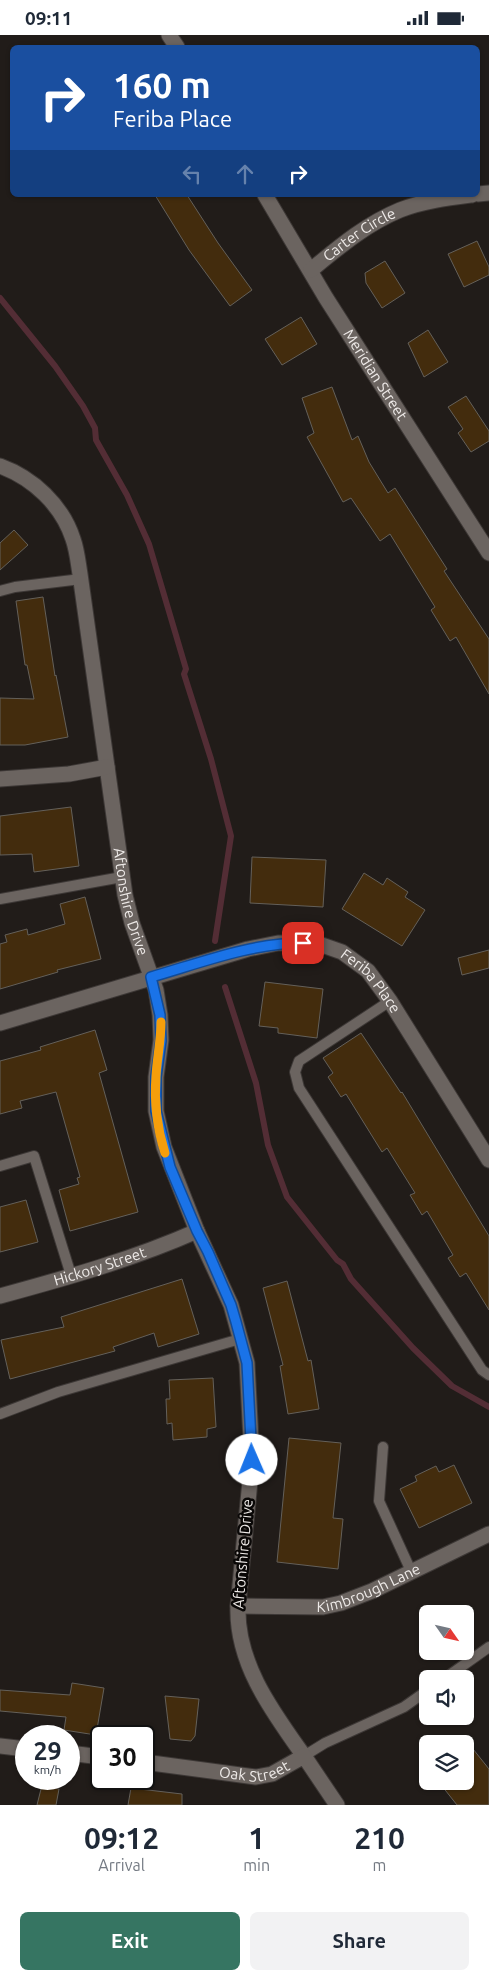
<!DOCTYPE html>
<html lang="en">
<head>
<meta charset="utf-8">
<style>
  body { margin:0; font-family:Ubuntu,sans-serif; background:#f2f2f3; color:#1f2937; height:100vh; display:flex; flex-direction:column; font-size:19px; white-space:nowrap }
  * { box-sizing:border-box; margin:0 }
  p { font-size:16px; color:#747a83 }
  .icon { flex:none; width:28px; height:28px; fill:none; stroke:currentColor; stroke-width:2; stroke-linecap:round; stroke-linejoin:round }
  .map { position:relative; height:1770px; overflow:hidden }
  .panel { display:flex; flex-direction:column; background:#fff; flex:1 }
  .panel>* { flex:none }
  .guide { position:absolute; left:10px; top:10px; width:470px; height:152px; border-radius:8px; box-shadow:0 1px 4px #0004; background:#1a4fa0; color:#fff; overflow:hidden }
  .needle { width:32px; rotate:124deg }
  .controls { position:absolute; left:419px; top:1570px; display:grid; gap:10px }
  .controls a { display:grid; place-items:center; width:55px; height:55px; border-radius:8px; background:#fff; box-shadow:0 1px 4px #0004; font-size:25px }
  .speed { position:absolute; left:15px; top:1690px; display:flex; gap:10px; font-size:25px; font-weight:700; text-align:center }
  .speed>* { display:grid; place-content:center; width:65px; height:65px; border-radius:50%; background:#fff; box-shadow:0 1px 4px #0004; line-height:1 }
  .speed small { font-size:12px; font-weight:400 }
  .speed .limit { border:2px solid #111; border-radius:8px; background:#fff; color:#111 }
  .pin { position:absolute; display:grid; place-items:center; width:42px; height:42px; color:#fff; margin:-21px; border-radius:10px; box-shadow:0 2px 8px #0006 }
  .me { position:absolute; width:55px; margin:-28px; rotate:359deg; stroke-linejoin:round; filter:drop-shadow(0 0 4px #0008) }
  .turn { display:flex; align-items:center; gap:18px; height:105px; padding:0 20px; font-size:22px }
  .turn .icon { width:65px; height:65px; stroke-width:2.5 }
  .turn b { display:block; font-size:35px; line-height:42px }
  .lanes { display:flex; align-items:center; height:48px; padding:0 20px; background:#0003; justify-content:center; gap:25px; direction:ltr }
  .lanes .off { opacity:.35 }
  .eta { display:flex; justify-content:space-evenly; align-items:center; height:85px; text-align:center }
  .eta b { font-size:30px; font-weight:700; line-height:35px }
  .action { display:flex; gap:10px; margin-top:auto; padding:10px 20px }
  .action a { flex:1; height:58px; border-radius:8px; background:#367562; color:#fff; font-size:20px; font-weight:700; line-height:58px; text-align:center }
  .action a+a { background:#f2f2f3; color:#1f2937 }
  .status { display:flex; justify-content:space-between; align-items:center; height:35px; padding:0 25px; background:#fff; direction:ltr }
  .status svg { height:14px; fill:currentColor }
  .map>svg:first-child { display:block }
</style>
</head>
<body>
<div class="status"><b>09:11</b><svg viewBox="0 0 49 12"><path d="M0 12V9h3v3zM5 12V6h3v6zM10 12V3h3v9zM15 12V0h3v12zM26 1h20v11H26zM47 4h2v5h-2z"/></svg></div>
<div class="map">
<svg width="489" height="1770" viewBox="0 0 489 1770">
  <rect width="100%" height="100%" fill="#211c19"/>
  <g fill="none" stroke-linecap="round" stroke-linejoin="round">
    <g stroke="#532d35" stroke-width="6">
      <path d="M0,263l55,68 28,40 12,22 1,12 31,55 22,49 37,125 -2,5 27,85 20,77 -16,105"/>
      <path d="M225,952l31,96 12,62 19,52 50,63 6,4 8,15 62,69 39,38 37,21"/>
    </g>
  </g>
  <g fill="#432c0d" stroke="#64605a">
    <path d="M155,160h32l31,48 34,47 -22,16 -41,-56z"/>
    <path d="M477,206l12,26v8l-25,12 -16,-33z"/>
    <path d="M385,226l20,32 -23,15 -16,-25 -1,-10z"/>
    <path d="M301,282l16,27 -35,21 -17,-26z"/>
    <path d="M428,295l20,32 -24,15 -16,-34z"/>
    <path d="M332,352l20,53 6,-4 11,26 19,31 7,-5 52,81 -3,2 45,68v55l-33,-57 -6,4 -19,-31 4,-3 -45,-73 -10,7 -29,-43 -8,4 -36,-65 7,-4 -12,-35z"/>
    <path d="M466,361l23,35v10l-18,11 -13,-19 5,-4 -15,-22z"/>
    <path d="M14,495l14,15 -28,25v-27z"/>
    <path d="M43,562l12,79 1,-1 12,62 -43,8h-25v-47l34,1 -7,-34h-2l-9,-64z"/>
    <path d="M71,772l8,59 -45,6 -2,-18 -32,1v-39z"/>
    <path d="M252,822l74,3 -3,47 -73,-4z"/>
    <path d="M364,838l19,12 4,-7 21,14 -3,5 20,13 -23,36 -60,-37z"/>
    <path d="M85,862l16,62 -44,11 1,2 -58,17v-45l7,-2 -2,-7 22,-6 1,6 37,-11 -5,-20z"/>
    <path d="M489,915v18l-27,7 -4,-17z"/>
    <path d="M265,947l58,7 -6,49 -39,-5v-5l-19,-2z"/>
    <path d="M95,995l12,40 -8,3 39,139 -68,19 -11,-41 20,-6 -2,-6 3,-1 -24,-85 -36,9 2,7 -22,6v-53l41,-11 -1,-3z"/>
    <path d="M361,998l40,60 1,-1 87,144v74l-23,-37 -6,4 -12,-19 5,-3 -26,-44 -5,4 -12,-20 5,-2 -28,-45 -5,4 -36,-58 -5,3 -13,-20 5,-4 -10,-15z"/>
    <path d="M26,1165l12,42 -38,10v-45z"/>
    <path d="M182,1244l17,55 -41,13 -4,-14 -41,14 2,4 -105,28 -9,-39 63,-13 -3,-10z"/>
    <path d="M287,1246l21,80 3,-1 8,49 -31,5 -8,-48 3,-1 -20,-77z"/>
    <path d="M213,1343l3,49 -9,2v8l-34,3 -1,-17 -5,1 -1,-25h4l-1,-19z"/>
    <path d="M289,1403l52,5 -8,75 10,1 -5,50 -61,-7z"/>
    <path d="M454,1430l18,38 -53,25 -19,-39 17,-8 -2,-5 21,-10 3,6z"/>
    <path d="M72,1648l32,5 -8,47 -32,-5 2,-13 -66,-6v-21l70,5z"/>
    <path d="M165,1661l34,3 -4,37 -4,5 -21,-2z"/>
    <path d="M465,1704l24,30v36h-32l-19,-24h27z"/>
    <path d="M42,1750l17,4 -3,16h-19z"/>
    <path d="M131,1753l51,6v11h-54z"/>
  </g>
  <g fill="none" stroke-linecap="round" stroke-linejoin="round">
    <g stroke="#3d3836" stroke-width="12">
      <g id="service">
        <path d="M0,556l15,-4 66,-8"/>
        <path d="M0,864l122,-22"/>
        <path d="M390,966l-91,60 -4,11 4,16 183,282 7,5"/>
        <path d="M0,1131l34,-10 37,119"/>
        <path d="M0,1379l58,-22 182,-53"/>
        <path d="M383,1412l-4,54 32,70"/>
        <path d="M444,1644l45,-32"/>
        <path d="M304,1721l21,-13 79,-36 24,-17"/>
      </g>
    </g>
    <g stroke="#3d3836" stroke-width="17">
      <g id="minor">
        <path d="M169,0l8,12"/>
        <path d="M478,159l11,-1"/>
        <path id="s1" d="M265,160l61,103 163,255"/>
        <path id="s2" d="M311,235c28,-23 55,-46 89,-60 23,-9 48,-12 72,-15"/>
        <path id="s3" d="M0,431c33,12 62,39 73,73 4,11 5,23 7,35l45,321 7,28 24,67 4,25 1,25 -5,37v34l8,36 33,84 34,74 16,58 5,97 -14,146c-2,57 34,105 66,150"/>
        <path d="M0,744l69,-5 38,-7"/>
        <path id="s4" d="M0,988l248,-74 30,-6h25l19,2 20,7 26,19 22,30 99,159"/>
        <path id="s5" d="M0,1261c66,-18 134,-37 197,-65"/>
        <path id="s6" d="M238,1571l85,1 18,-4 31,-12 117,-57"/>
        <path d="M0,1711l26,3"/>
        <path d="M69,1718l32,4"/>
        <path id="s7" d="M144,1727l112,15 16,-3 32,-18 33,49"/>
      </g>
    </g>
    <use href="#service" stroke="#6b6460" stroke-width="10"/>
    <use href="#minor" stroke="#6b6460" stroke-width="15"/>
  </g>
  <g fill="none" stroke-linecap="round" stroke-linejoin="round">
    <g stroke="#114b97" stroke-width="12">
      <path id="route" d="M252,1425l-5,-97 -11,-41 -5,-17 -23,-53 -11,-21 -27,-64 -14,-56v-34l5,-36 -1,-26 -9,-38c49,-14 100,-34 152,-34"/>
    </g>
    <use href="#route" stroke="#1a73e8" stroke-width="9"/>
    <path stroke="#f59e0b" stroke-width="9" d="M161,987c0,19 -4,36 -5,54 -2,26 1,52 9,77"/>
  </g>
  <g text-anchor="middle" stroke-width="5" stroke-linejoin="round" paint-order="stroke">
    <g font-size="15" fill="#eeeae8" stroke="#090706">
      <text dy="5" stroke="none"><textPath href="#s2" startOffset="60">Carter Circle</textPath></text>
      <text dy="5" stroke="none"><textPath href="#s1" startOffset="211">Meridian Street</textPath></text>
      <text dy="5" stroke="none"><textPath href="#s3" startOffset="474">Aftonshire Drive</textPath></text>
      <text dy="5" stroke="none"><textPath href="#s4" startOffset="396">Feriba Place</textPath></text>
      <text dy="5" stroke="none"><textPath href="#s5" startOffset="104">Hickory Street</textPath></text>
      <text transform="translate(243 1519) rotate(-85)" y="5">Aftonshire Drive</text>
      <text dy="5" stroke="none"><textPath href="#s6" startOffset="134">Kimbrough Lane</textPath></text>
      <text dy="5" stroke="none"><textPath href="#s7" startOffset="112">Oak Street</textPath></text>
    </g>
  </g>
</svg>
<div class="controls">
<a><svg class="needle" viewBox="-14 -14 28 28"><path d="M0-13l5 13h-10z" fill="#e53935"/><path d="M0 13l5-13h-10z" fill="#747a83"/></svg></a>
<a><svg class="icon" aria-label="sound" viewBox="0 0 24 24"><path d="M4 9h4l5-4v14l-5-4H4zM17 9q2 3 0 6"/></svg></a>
<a><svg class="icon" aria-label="layers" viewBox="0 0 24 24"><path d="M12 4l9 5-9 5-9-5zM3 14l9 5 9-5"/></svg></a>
</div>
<div class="speed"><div>29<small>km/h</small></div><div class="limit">30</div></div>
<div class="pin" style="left:303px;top:908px;background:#d93025"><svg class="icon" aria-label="arrive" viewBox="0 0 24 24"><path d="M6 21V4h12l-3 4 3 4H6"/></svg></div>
<svg class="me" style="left:252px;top:1425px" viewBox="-20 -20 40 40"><circle r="19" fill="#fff"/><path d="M0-13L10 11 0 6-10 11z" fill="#1a73e8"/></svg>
<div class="guide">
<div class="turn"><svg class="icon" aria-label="right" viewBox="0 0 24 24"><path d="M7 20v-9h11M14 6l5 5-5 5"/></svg><div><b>160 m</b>Feriba Place</div></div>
<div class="lanes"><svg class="icon off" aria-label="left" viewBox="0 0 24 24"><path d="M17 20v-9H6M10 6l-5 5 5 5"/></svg><svg class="icon off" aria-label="ahead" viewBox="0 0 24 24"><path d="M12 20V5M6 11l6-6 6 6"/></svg><svg class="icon" aria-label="right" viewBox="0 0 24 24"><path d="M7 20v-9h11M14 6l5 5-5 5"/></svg></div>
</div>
</div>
<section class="panel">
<div class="eta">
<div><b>09:12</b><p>Arrival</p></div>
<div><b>1</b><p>min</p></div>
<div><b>210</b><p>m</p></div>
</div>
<div class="action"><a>Exit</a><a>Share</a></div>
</section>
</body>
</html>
